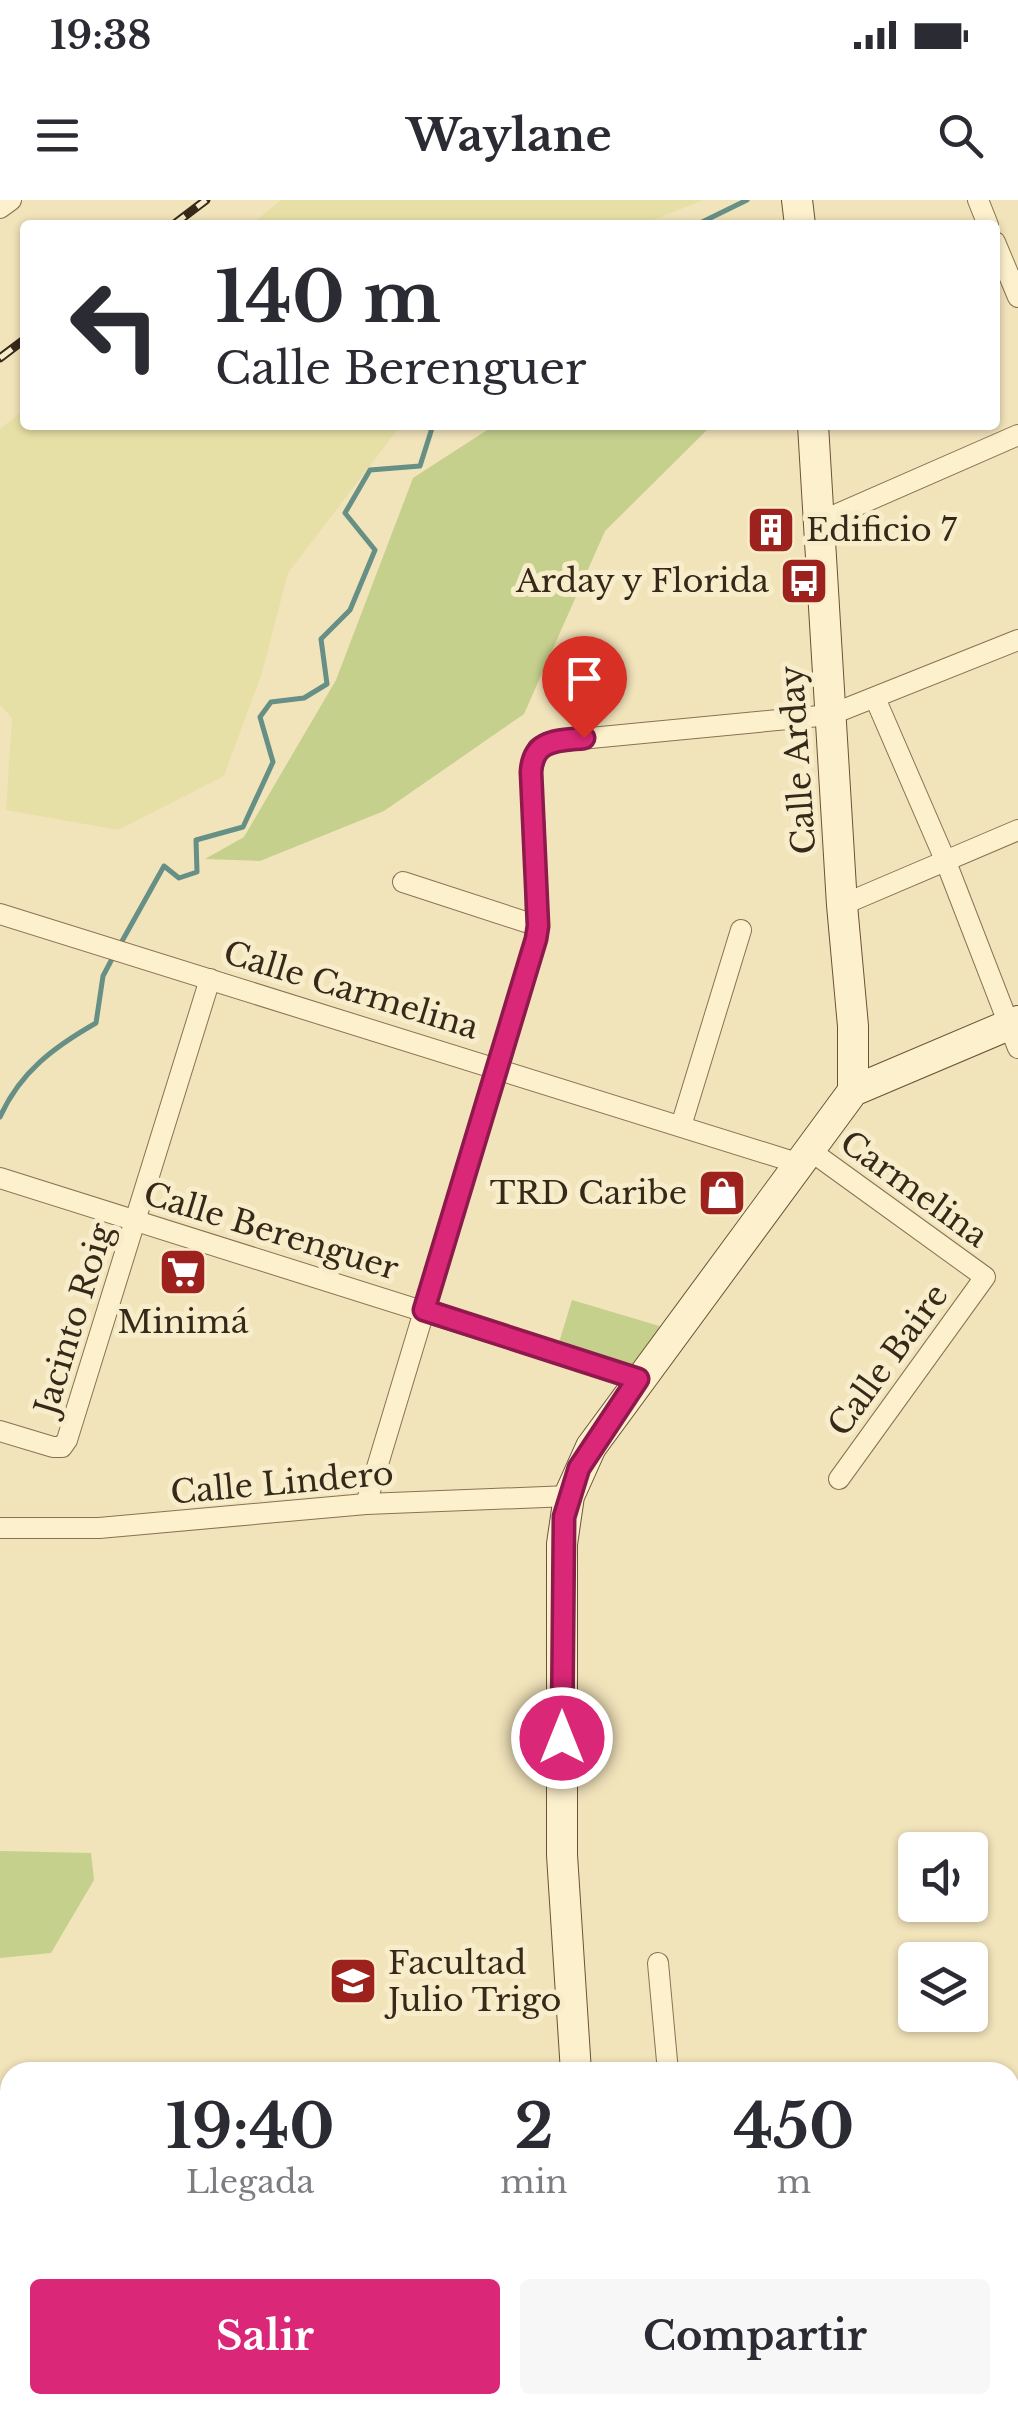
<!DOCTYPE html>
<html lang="es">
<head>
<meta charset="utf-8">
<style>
  body { margin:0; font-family:"Libre Baskerville",serif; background:#f7f7f7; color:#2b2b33; height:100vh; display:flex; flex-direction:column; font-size:38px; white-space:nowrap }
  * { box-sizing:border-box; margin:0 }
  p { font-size:32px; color:#7c7c81 }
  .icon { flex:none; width:55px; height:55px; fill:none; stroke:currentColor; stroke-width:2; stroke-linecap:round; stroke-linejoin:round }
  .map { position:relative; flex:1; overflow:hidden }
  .side { position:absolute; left:0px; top:1862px; width:1020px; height:352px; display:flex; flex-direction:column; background:#fff; border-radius:30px 30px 0 0; box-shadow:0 2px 8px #0004 }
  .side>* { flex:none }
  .top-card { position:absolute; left:20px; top:20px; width:980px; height:210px; border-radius:10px; box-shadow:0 2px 8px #0004; background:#fff; color:#2b2b33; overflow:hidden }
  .buttons { position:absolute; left:898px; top:1632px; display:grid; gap:20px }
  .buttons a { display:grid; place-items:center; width:90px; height:90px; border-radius:10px; background:#fff; box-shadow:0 2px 8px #0004; font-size:50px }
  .pin { position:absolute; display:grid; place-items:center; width:85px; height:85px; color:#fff; margin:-102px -42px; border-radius:50% 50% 50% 0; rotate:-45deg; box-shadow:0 0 10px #0007 }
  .pin .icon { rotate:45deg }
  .me { position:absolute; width:110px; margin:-55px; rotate:0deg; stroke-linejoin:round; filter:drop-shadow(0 0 8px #0008) }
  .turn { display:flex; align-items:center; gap:35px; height:210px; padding:0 30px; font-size:45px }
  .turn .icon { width:130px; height:130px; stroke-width:2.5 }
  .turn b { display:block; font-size:70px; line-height:85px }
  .eta { display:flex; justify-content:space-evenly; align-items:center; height:170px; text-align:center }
  .eta b { font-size:60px; font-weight:800; line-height:70px }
  .cta { display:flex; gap:20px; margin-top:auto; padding:20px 30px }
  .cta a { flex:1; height:115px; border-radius:10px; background:#db2777; color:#fff; font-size:40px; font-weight:800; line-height:115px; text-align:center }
  .cta a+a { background:#f7f7f7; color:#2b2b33 }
  .status { display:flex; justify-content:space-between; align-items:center; height:70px; padding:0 50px; background:#fff; direction:ltr }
  .status svg { height:28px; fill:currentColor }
  header { display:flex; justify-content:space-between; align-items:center; height:130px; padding:0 30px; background:#fff; font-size:45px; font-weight:800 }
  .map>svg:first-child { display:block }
</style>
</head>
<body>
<div class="status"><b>19:38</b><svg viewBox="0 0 49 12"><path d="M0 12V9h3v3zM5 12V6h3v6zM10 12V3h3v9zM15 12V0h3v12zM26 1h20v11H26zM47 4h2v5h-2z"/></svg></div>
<header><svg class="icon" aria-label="menu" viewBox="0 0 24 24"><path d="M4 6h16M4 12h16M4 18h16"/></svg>Waylane<svg class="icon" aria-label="search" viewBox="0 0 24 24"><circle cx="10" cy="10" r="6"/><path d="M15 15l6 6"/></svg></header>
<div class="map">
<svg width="1018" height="2214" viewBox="0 0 1018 2214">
  <rect width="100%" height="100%" fill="#f1e3ba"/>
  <g fill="#e7e0a6">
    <path d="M281,0h422l-62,25h-390z"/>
    <path d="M25,209v16h376l-113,148 -26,100 -38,103 -106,54 -112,-20 6,-92 -12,-13v-276z"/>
  </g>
  <g fill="#c5d08d">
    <path d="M495,225h217l-107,106 -81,183 -140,97 -124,50 -55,-2 39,-22 92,-157 77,-202z"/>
    <path d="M572,1100l94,28 -28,43 -80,-25z"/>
    <path d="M0,1651l91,2 3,27 -43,73 -51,5z"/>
  </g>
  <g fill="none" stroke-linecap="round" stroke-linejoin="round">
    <g stroke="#668f86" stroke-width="5">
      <path d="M696,25l51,-25"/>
      <path d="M121,743l43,-77 15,12 18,-6 -1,-32 47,-13 30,-65 -13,-45 11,-15 33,-4 23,-14 -6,-45 29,-29 25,-60 -30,-37 25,-43 50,-4 13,-41"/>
      <path d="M0,917c20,-45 54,-70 96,-94l7,-47 10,-19"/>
    </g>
    <g stroke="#897253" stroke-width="22">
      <g id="street">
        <path d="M978,0l10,25"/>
        <path d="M0,8l11,-8"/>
        <path d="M995,42l23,55"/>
        <path d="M817,323l201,-88"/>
        <path d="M875,498l71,164 72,186"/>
        <path d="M403,682l135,44"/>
        <path d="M842,705l176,-75"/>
        <path d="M0,714l797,249"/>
        <path d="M681,926l60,-196"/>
        <path d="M808,949l177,128 -146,202"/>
        <path d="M0,978l638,201"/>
        <path d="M0,1231l53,16h9l5,-7 143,-461"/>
        <path d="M366,1304l170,-565 -1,-106 -4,-60 7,-25 11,-6 281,-27 188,-75"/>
        <path d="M0,1328h99l267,-24 203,-8"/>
        <path d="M658,1763l10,109"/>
        <path d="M1017,2214l1,-23"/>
      </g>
    </g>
    <g stroke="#6a5336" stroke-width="32">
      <g id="secondary">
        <path d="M797,0l3,25"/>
        <path d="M813,225l29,480 11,121v65"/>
        <path d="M576,1872l-14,-217v-311l7,-48 22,-49 262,-356 165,-70"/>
        <path d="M602,2205v9"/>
      </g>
    </g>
    <use href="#street" stroke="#fcf0cd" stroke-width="20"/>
    <use href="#secondary" stroke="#fcf0cd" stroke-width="30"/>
    <g stroke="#372919" stroke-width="9">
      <g id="rail">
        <path d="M173,25l33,-25"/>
        <path d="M0,158l25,-19"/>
      </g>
    </g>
    <use href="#rail" stroke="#f8edca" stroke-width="5" stroke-dasharray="15" stroke-linecap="butt"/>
  </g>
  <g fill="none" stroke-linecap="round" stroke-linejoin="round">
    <g stroke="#8e194d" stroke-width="25">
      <path id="route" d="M562,1538l2,-221 15,-49 59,-89 -214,-69 112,-371 2,-13 -7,-154c2,-33 26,-31 53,-34"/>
    </g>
    <use href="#route" stroke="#db2777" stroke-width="18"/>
  </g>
  <defs>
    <g id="building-square" transform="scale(2.5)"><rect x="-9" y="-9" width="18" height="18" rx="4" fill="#9d221e" stroke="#f8edca"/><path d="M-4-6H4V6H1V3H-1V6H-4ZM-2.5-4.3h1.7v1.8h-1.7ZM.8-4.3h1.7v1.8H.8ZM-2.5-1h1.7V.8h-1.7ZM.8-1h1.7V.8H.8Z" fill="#fff"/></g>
    <g id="bus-square" transform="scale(2.5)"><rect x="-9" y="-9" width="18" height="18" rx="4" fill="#9d221e" stroke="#f8edca"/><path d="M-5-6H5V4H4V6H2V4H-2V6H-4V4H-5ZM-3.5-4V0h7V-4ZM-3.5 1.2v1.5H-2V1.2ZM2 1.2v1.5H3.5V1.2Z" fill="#fff"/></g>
    <g id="shop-square" transform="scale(2.5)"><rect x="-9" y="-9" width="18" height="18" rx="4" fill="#9d221e" stroke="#f8edca"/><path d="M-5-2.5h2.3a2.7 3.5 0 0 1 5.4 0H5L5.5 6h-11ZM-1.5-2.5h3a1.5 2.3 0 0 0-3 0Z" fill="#fff"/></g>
    <g id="supermarket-square" transform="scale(2.5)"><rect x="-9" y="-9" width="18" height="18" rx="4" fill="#9d221e" stroke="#f8edca"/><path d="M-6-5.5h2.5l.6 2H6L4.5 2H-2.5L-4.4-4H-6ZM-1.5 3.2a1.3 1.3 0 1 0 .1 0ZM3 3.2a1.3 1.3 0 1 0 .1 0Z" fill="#fff"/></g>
    <g id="university-square" transform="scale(2.5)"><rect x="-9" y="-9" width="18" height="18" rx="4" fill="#9d221e" stroke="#f8edca"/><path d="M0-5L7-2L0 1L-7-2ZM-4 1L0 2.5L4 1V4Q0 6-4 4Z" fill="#fff"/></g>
  </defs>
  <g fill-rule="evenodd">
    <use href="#building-square" x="771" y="330"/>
    <use href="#bus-square" x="804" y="381"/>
    <use href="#shop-square" x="722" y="993"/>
    <use href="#supermarket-square" x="183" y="1072"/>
    <use href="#university-square" x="353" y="1781"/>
  </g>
  <g text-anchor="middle" stroke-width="10" stroke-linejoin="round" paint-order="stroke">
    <g font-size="32" fill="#372919" stroke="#f8edca" text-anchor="start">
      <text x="806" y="341">Edificio 7</text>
      <text x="769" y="392" text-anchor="end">Arday y Florida</text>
      <text x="687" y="1004" text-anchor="end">TRD Caribe</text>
      <text x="183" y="1133" text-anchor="middle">Minimá</text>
      <text x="388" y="1774">Facultad<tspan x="388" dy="37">Julio Trigo</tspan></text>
    </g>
    <g font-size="32" fill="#372919" stroke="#f8edca">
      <text transform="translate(798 560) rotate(-94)" y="11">Calle Arday</text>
      <text transform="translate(351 790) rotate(17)" y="11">Calle Carmelina</text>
      <text transform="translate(914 989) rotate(36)" y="11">Carmelina</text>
      <text transform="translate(271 1031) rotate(17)" y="11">Calle Berenguer</text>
      <text transform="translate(74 1119) rotate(-73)" y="11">Jacinto Roig</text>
      <text transform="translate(888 1160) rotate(-54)" y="11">Calle Baire</text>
      <text transform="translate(282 1283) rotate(-5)" y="11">Calle Lindero</text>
    </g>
  </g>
</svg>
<div class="buttons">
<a><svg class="icon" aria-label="sound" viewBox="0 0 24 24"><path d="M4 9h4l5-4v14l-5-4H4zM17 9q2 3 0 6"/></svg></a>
<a><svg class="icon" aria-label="layers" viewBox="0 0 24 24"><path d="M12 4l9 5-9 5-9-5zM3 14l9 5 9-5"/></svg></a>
</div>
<div class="pin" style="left:584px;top:538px;background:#d93025"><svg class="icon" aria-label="arrive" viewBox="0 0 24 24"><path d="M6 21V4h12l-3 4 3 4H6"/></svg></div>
<svg class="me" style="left:562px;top:1538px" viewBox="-20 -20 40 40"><circle r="17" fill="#db2777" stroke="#fff" stroke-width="3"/><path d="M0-11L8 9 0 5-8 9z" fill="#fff"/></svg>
<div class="top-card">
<div class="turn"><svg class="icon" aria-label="left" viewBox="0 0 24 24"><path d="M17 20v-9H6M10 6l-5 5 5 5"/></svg><div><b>140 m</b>Calle Berenguer</div></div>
</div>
<section class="side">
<div class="eta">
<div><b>19:40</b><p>Llegada</p></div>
<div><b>2</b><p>min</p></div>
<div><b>450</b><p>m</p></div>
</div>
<div class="cta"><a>Salir</a><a>Compartir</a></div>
</section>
</div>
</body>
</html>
